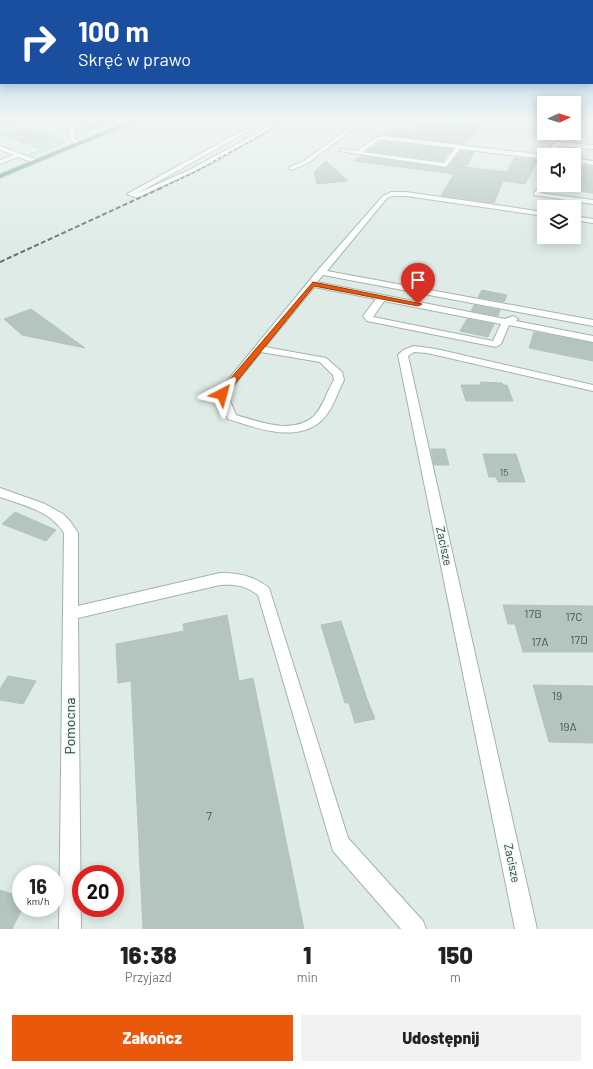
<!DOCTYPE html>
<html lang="pl">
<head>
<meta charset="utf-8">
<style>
  body { margin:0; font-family:Barlow,sans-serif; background:#f2f2f2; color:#222; height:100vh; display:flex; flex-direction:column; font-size:15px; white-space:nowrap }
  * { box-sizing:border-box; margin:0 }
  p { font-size:13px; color:#767676 }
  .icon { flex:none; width:22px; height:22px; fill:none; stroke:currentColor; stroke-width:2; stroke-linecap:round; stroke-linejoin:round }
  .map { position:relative; height:929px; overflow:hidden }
  .drawer { display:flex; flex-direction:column; background:#fff; flex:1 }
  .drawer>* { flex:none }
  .hud { position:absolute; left:0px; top:0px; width:593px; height:84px; box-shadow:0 2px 10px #0003; background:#1a4fa0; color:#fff; overflow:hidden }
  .needle { width:26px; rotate:86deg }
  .controls { position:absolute; left:537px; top:96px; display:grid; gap:8px }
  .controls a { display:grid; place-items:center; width:44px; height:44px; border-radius:0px; background:#fff; box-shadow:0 2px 10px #0003; font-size:20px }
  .speed { position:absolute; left:12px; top:865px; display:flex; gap:8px; font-size:20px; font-weight:700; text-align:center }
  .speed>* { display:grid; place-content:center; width:52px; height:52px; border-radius:50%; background:#fff; box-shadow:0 2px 10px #0003; line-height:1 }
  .speed small { font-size:10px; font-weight:400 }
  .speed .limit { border:6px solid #d22; background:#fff; color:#111 }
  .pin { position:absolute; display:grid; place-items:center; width:34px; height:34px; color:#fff; margin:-41px -17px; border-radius:50% 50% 50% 0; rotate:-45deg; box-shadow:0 0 4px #0007 }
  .pin .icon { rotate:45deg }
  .me { position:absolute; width:44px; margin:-22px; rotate:39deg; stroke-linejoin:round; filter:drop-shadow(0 0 3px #0008) }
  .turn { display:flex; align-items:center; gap:14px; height:84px; padding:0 12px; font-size:18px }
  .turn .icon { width:52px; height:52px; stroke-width:2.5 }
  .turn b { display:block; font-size:28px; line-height:34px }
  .eta { display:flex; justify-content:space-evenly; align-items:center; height:68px; text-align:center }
  .eta b { font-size:24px; font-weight:800; line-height:28px }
  .cta { display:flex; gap:8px; margin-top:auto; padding:8px 12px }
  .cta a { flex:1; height:46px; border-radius:0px; background:#ea580c; color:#fff; font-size:16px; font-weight:800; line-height:46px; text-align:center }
  .cta a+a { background:#f2f2f2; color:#222 }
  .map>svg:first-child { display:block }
</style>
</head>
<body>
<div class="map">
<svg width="593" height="929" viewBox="0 0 593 929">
  <rect width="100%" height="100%" fill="#dfebe6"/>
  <g fill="#b6ddc3">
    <path d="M0,120l24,8 -5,2 27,4 -1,-1 5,-1 4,1 -16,4 -38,-3z"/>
    <path d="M90,125l18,1 -16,5 -13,6 -2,-8z"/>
    <path d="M58,134l4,1 3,8 -34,14 -6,-2 15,-5 -11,-5 8,-2 -6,-3z"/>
  </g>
  <g fill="#b4c5bf" stroke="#b1c4bd">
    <path d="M446,120h32l-3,3 8,1 -19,20 -81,-9 8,-8 23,3 9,-8 18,2z"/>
    <path d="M29,127l26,10 -30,7 -25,-10z"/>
    <path d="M380,142h6l66,7 -9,12 -76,-10z"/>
    <path d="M461,151l13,1 -8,15 41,5 7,-14 24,2 -13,24 -22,-3 -9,22 -53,-7 13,-22 -100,-13 6,-5 86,12z"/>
    <path d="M326,161l22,20 -31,3 -3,-12z"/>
    <path d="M578,165l15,2v26l-23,-3 1,-5h3v-9z"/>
    <path d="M482,290l25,5 -3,7 -26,-5z"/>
    <path d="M474,305l26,5 -2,6 -27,-5z"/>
    <path d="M31,309l54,39 -63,-13 -18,-16z"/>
    <path d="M467,319l27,5 -6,13 -28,-6z"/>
    <path d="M534,332l59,11v18l-64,-13z"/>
    <path d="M480,382l22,1 1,2h4l6,16h-47l-5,-16h20z"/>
    <path d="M431,449h14l4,16h-15z"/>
    <path d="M483,454h33l9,28h-27l-2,-5h-7z"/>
    <path d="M15,512l41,18 -10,11 -44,-17z"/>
    <path d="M503,605l90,1v46h-70l-8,-28h-7z"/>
    <path d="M227,615l12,66 14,-3 51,251h-161l-12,-248 -13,2 -2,-39 68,-13 -1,-7z"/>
    <path d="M341,621l26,78 8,20 -20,4 -6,-20h-4l-24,-78z"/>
    <path d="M8,676l28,5 -13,23 -23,-4v-11z"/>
    <path d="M533,685l60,1v57l-44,-1z"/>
    <path d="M0,890l21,7v14l-9,18h-12z"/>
  </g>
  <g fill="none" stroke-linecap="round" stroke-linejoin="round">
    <g stroke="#a2b3ad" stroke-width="2">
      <g id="minor">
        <path d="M262,120h6l-132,74 55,-25 90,-49h6l-73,42 -77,36 -10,-4z"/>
        <path d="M360,120h6l-58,43 -17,7 -3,-2 16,-7z"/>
        <path d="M86,121l20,2 15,4 -3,2c-14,-4 -33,-9 -44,2l1,6 5,7 -5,1 -6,-8 -1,-6 5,-5z"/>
        <path d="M386,136l158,19v4l-84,-10 -14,18 -107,-16 3,-2 15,2 19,-14zM379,140h7l69,8 -11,15 -81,-11z"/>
        <path d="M558,142l35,3v4l-35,-3 -5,9h-6l6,-11z"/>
        <path d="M0,146l37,14 1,1 -3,2 -17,-6 -18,7v-4l13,-5 -13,-5z"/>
        <path d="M574,158l19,3v4l-19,-3z"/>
        <path d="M544,182v3h2l-6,8 53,7v4l-59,-9v-2z"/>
        <path d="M391,192h15l138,20v4l-138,-20h-14l-5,2 -60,73 266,49v6l-270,-51 -6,7 188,37 8,-3 5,3 -2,2 77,15v6l-84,-17 -8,19 -5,3 -129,-26 -4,-5 13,-17 -62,-12 -49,60 61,11 16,14 2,8c-7,13 -11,30 -22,40 -25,24 -66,8 -94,-1l-11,-25 1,-2 100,-122 65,-74zM384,301l117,23 -8,17 -120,-24zM261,352l59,10 13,13 1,5c-7,11 -11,27 -20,36 -21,19 -54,6 -78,-1l-9,-21z"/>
        <path d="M574,216l19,3v4l-19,-3z"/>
        <path d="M414,346l22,3 157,36v6l-166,-38 -13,-1 -6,4 129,573h-22l-117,-574 5,-5z"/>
        <path d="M0,488l45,16 18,10 7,7 8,12v73l142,-33c19,0 34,3 49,15l79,250 75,83 3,8h-25l-68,-78 -75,-256c-13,-10 -23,-11 -38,-10l-142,33 3,311h-22l5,-396c-13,-22 -41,-28 -64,-36z"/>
      </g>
    </g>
    <g stroke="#c0c8c6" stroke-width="2">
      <path id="major" d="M132,120h7l-139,58v-4z"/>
    </g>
    <use href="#minor" fill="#fff" fill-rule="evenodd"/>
    <use href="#major" fill="#62a295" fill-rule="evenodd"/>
    <path stroke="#597771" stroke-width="1.5" stroke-dasharray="4 2" stroke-linecap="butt" d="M159,189l36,-17 93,-52"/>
    <path stroke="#597771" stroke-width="2" stroke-dasharray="5 2.5" stroke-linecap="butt" d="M0,262l161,-74"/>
  </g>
  <linearGradient id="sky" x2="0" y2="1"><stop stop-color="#80b9df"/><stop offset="0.48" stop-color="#f1f6f4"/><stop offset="1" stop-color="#f1f6f4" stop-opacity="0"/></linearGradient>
  <rect width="593" height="250" fill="url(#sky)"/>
  <path fill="#ea580c" stroke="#983908" d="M313,282l109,22 -4,2 -104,-20 -89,110h-6v-4z"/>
  <g text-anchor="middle" stroke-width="3" stroke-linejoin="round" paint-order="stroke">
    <g font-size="10" fill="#445e58">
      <text x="504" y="476">15</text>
    </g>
    <g font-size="12" fill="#1f3b35" stroke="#eff7f4">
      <text transform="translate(444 546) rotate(78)" y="4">Zacisze</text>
      <text transform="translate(512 863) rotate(78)" y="4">Zacisze</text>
    </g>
    <g font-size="12" fill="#445e58">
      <text x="533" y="618">17B</text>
      <text x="574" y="621">17C</text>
      <text x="579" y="644">17D</text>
      <text x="540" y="646">17A</text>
      <text x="557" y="700">19</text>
      <text x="568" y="731">19A</text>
      <text x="209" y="820">7</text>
    </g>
    <g font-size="14" fill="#1f3b35" stroke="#eff7f4">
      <text transform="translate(70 726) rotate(-90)" y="5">Pomocna</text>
    </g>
  </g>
</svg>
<div class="controls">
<a><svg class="needle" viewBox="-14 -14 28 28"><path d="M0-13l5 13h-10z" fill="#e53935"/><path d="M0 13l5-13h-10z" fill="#767676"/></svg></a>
<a><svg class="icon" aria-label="sound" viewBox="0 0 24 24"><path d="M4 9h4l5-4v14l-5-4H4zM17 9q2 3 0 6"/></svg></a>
<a><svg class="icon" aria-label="layers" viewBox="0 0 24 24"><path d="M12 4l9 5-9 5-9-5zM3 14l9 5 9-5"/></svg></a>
</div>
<div class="speed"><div>16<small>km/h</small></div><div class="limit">20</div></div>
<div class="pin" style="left:418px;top:304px;background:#d93025"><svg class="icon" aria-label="arrive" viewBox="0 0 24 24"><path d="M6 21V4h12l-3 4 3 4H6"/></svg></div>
<svg class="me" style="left:222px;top:394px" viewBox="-20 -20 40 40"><path d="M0-17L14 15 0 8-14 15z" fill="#ea580c" stroke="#fff" stroke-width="4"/></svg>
<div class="hud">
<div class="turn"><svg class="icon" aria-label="right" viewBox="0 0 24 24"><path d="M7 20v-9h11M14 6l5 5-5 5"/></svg><div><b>100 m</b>Skręć w prawo</div></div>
</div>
</div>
<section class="drawer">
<div class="eta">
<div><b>16:38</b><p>Przyjazd</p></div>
<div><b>1</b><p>min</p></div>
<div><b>150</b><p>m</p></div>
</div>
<div class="cta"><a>Zakończ</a><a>Udostępnij</a></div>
</section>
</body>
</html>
